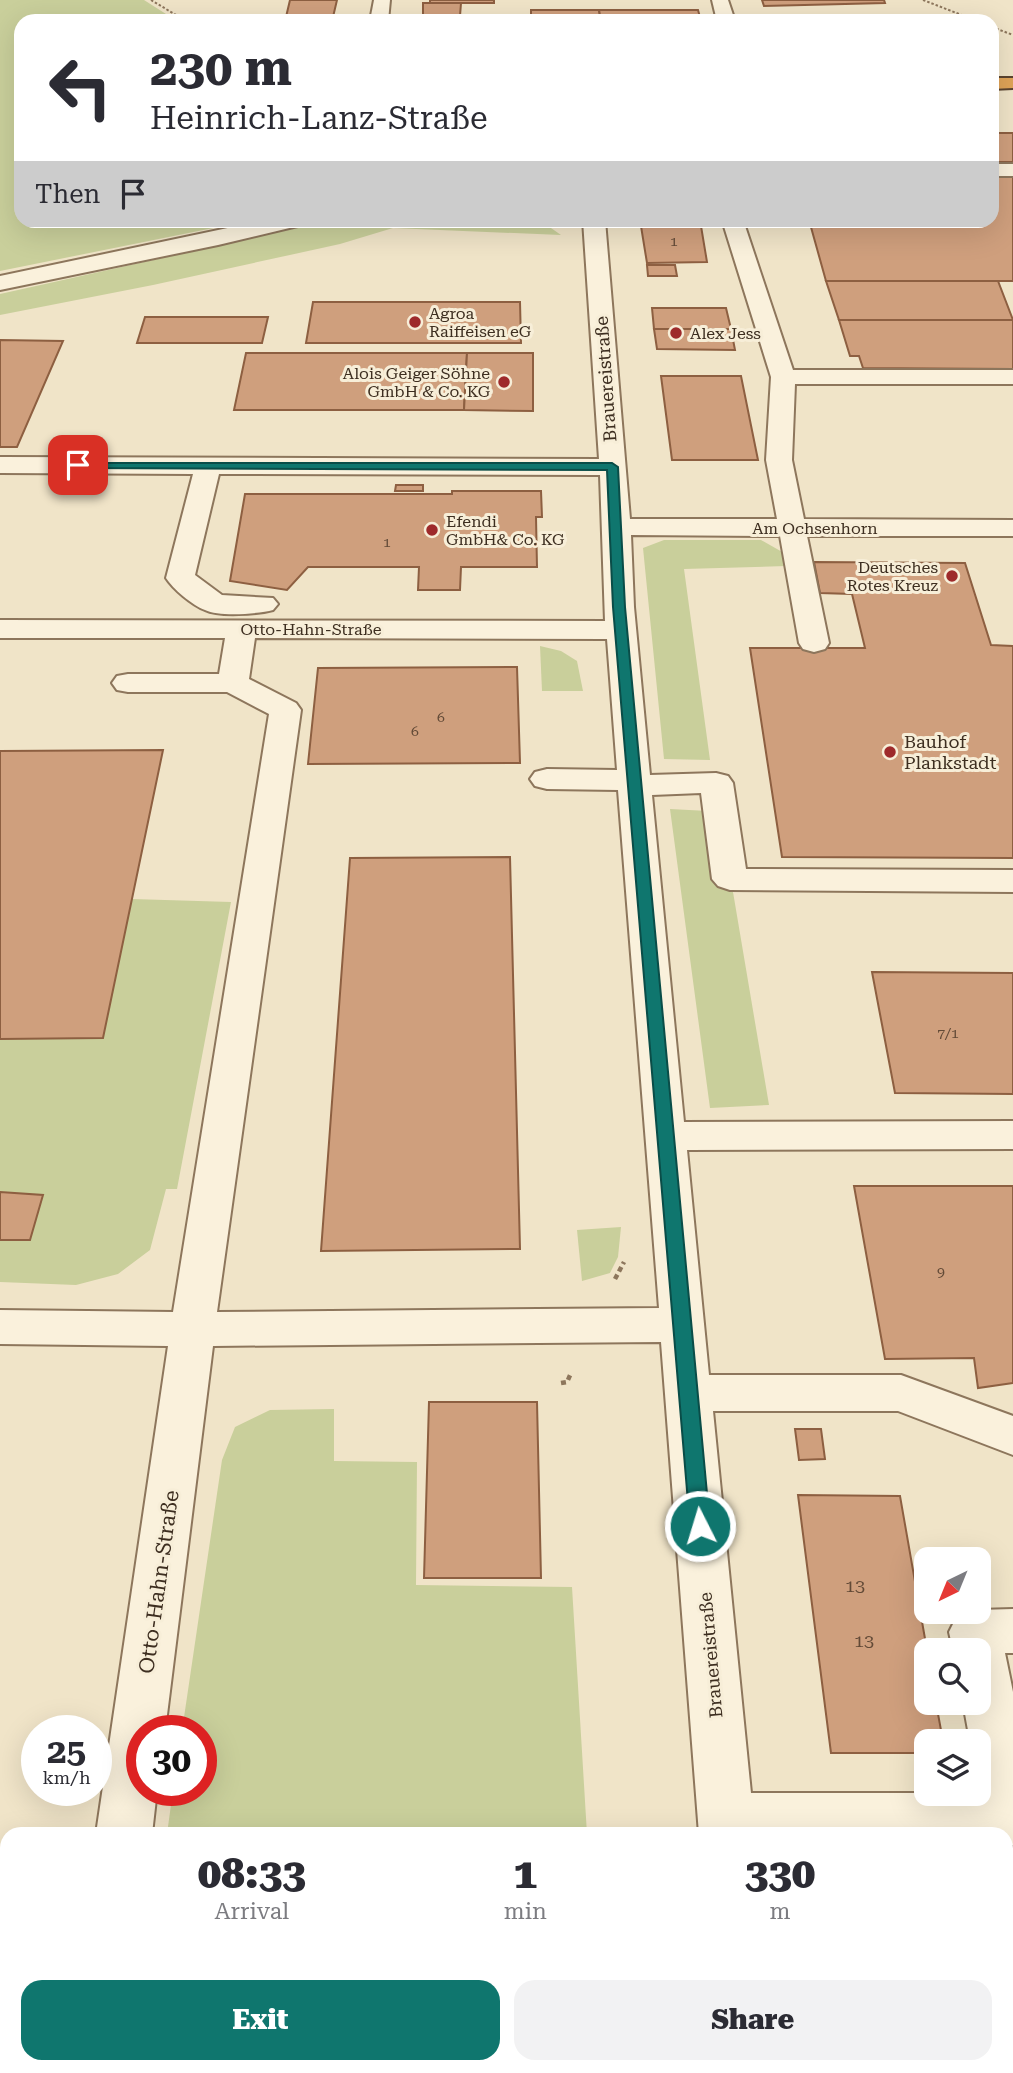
<!DOCTYPE html>
<html lang="en">
<head>
<meta charset="utf-8">
<style>
  body { margin:0; font-family:"Roboto Serif",serif; background:#f2f2f3; color:#2b2b33; height:100vh; display:flex; flex-direction:column; font-size:26px; white-space:nowrap }
  * { box-sizing:border-box; margin:0 }
  p { font-size:23px; color:#7c7c81 }
  .icon { flex:none; width:38px; height:38px; fill:none; stroke:currentColor; stroke-width:2; stroke-linecap:round; stroke-linejoin:round }
  .map { position:relative; flex:1; overflow:hidden }
  .side { position:absolute; left:0px; top:1827px; width:1013px; height:247px; display:flex; flex-direction:column; background:#fff; border-radius:21px 21px 0 0; box-shadow:0 7px 28px #0002 }
  .side>* { flex:none }
  .guide { position:absolute; left:14px; top:14px; width:985px; height:214px; border-radius:21px; box-shadow:0 7px 28px #0002; background:#fff; color:#2b2b33; overflow:hidden }
  .needle { width:46px; rotate:223deg }
  .tools { position:absolute; left:914px; top:1547px; display:grid; gap:14px }
  .tools a { display:grid; place-items:center; width:77px; height:77px; border-radius:14px; background:#fff; box-shadow:0 7px 28px #0002; font-size:35px }
  .speed { position:absolute; left:21px; top:1715px; display:flex; gap:14px; font-size:35px; font-weight:700; text-align:center }
  .speed>* { display:grid; place-content:center; width:91px; height:91px; border-radius:50%; background:#fff; box-shadow:0 7px 28px #0002; line-height:1 }
  .speed small { font-size:18px; font-weight:400 }
  .speed .limit { border:10px solid #d22; background:#fff; color:#111 }
  .pin { position:absolute; display:grid; place-items:center; width:60px; height:60px; color:#fff; margin:-30px; border-radius:14px; box-shadow:0 4px 10px #0006 }
  .me { position:absolute; width:77px; margin:-38px; rotate:355deg; stroke-linejoin:round; filter:drop-shadow(0 0 5px #0008) }
  .turn { display:flex; align-items:center; gap:24px; height:147px; padding:0 21px; font-size:32px }
  .turn .icon { width:91px; height:91px; stroke-width:2.5 }
  .turn b { display:block; font-size:49px; line-height:60px }
  .then { display:flex; align-items:center; height:66px; padding:0 21px; background:#0003; gap:14px; font-size:26px }
  .eta { display:flex; justify-content:space-evenly; align-items:center; height:119px; text-align:center }
  .eta b { font-size:42px; font-weight:800; line-height:49px }
  .button { display:flex; gap:14px; margin-top:auto; padding:14px 21px }
  .button a { flex:1; height:80px; border-radius:21px; background:#0f766e; color:#fff; font-size:28px; font-weight:800; line-height:80px; text-align:center }
  .button a+a { background:#f2f2f3; color:#2b2b33 }
  .map>svg:first-child { display:block }
</style>
</head>
<body>
<div class="map">
<svg width="1013" height="2073" viewBox="0 0 1013 2073">
  <rect width="100%" height="100%" fill="#f0e4c8"/>
  <g fill="#c9cf9b">
    <path d="M0,0h144l33,21h-156v199l227,1 -248,50z"/>
    <path d="M333,220l208,1 20,14 -168,-7 -53,16 -187,41 -153,30v-21z"/>
    <path d="M664,540h97l23,13 2,13 -102,3 26,191 -46,-1 -21,-211z"/>
    <path d="M540,646l21,5 16,10 6,30h-41z"/>
    <path d="M670,809l38,2 10,68 15,13 36,213 -59,3z"/>
    <path d="M132,899l99,3 -54,287h-11l-16,61 -32,24 -42,11 -76,-3v-42h30l13,-45 -43,-3v-153l103,-1z"/>
    <path d="M621,1227l-3,30 -8,16 -28,8 -5,-51z"/>
    <path d="M334,1409v52l83,1 -1,123 156,2 15,247h-420l6,-44h28v-59h-19l40,-271 13,-33 35,-17z"/>
    <path d="M132,2067h470l1,6h-472z"/>
  </g>
  <g fill="#cf9f7d" stroke="#8d5f41" stroke-width="2">
    <path d="M290,0h47l-4,17h-47z"/>
    <rect x="430" y="0" width="64" height="3"/>
    <path d="M762,0h122l1,3 -121,3z"/>
    <path d="M423,3h38l-1,13h-37z"/>
    <path d="M531,10h68l2,11h-70z"/>
    <path d="M599,10h99l3,11h-100z"/>
    <path d="M772,16h51l2,5h-51z"/>
    <rect x="992" y="133" width="21" height="29"/>
    <path d="M992,174h21v107h-187l-17,-61h183z"/>
    <path d="M640,220h60l7,42 -60,1z"/>
    <path d="M647,265h28l2,11h-29z"/>
    <path d="M826,281h172l15,39h-174z"/>
    <path d="M313,302h207l1,41h-215z"/>
    <path d="M652,308h74l5,21h-77z"/>
    <path d="M145,317h123l-6,26h-125z"/>
    <path d="M839,320h174v49l-150,-1 -4,-12h-9z"/>
    <path d="M654,329h77l4,21 -78,-1z"/>
    <path d="M0,340l63,1 -46,106h-17z"/>
    <path d="M246,353h221l-3,57h-230z"/>
    <path d="M467,353h66v58l-69,-1z"/>
    <path d="M661,376h80l17,84h-86z"/>
    <path d="M396,485h27v6h-28z"/>
    <path d="M452,491h89l1,26h-6l1,50h-76l-1,23h-42l1,-23h-111l-21,23 -57,-9 15,-87h207z"/>
    <path d="M814,562l151,1 26,82 22,1v212l-231,-1 -32,-209h115l-13,-54 -32,-1z"/>
    <path d="M517,667l3,96 -212,1 10,-96z"/>
    <path d="M163,750l-60,288 -103,1v-288z"/>
    <path d="M510,857l10,392 -199,2 29,-393z"/>
    <path d="M872,972l141,1v121l-118,-1z"/>
    <path d="M854,1186h159v197l-35,5 -4,-30 -89,1z"/>
    <path d="M0,1192l43,3 -13,45h-30z"/>
    <path d="M429,1402h108l4,176h-117z"/>
    <path d="M795,1429h26l4,30 -26,1z"/>
    <path d="M798,1495l102,1 27,154 -1,53h10l7,38h-17v12h-95z"/>
    <path d="M1013,1832v241h-146v-6h139v-233h-168z"/>
  </g>
  <g fill="none" stroke-linecap="round" stroke-linejoin="round">
    <g stroke="#8d765c" stroke-width="4">
      <g id="minor">
        <path d="M374,0h16l-2,21h-18z"/>
        <path d="M712,0h16l7,21h-18z"/>
        <rect x="992" y="164" width="21" height="12"/>
        <path d="M266,220h38l-2,5 -84,20 -218,45v-14z"/>
        <path d="M583,220h22l25,299h147l-11,-59 5,-83 -49,-157h21l50,150h220v14h-218l-3,76 12,59 209,1v16h-206l22,107 -4,6 -11,3 -11,-3 -4,-6 -19,-107 -149,-1 3,72 16,168 66,-2 12,3 5,7 13,86 267,1v22l-283,-2 -12,-4 -6,-7 -11,-86 -49,2 32,327 329,-1v28l-326,1 22,225h192l112,41v39l-115,-44h-185l38,382h229l-2,-52h-8l-7,-38h15v-53h-25l-4,-18 8,-16 21,-6 35,-1v44h-8l8,39v153h-7v-11h-307l-38,-492 -448,4 -48,385h-23v59h15l-5,44h-56l72,-488 -168,-2v-34l173,2 96,-598 -42,-22h-99l-11,-2 -5,-7 5,-7 11,-2h91l6,-36h-225v-18l605,1 -5,-146 -381,-1 -24,101 27,20 51,3 5,6 -5,6c-15,4 -54,7 -68,0 -13,-5 -32,-21 -39,-32l27,-104 -193,-1v-16l599,2zM255,638l352,1 10,131 -70,-1 -12,3 -5,7 5,7 12,3 71,1 41,518 -442,4 84,-602 -5,-7 -47,-24z"/>
        <rect x="62" y="2067" width="60" height="6"/>
        <path d="M717,2067h60l1,6h-60z"/>
      </g>
    </g>
    <g stroke="#5b4430" stroke-width="4">
      <path id="highway" d="M993,78h20v10l-21,1z"/>
    </g>
    <g stroke="#8d765c" stroke-width="2" stroke-dasharray="2.5 2" stroke-linecap="butt">
      <path d="M151,0l35,21"/>
      <path d="M923,0l54,21"/>
      <path d="M992,27l21,8"/>
    </g>
    <g stroke="#8d765c" stroke-width="4.5" stroke-dasharray="5 3.5" stroke-linecap="butt">
      <path d="M615,1279l9,-17"/>
      <path d="M561,1383l6,-1 4,-9"/>
    </g>
    <use href="#minor" fill="#faf1dc" fill-rule="evenodd"/>
    <use href="#highway" fill="#e0a458" fill-rule="evenodd"/>
  </g>
  <path fill="#0f766e" stroke="#0a4d48" stroke-width="2" d="M74,463h538l6,4 7,140 85,919 -3,6 -7,3 -7,-3 -3,-6 -77,-919 -6,-137 -529,-2 -4,-1z"/>
  <g fill="#9e2a2b" stroke="#f7eed8" stroke-width="2.5">
    <circle cx="415" cy="322" r="7"/>
    <circle cx="676" cy="333" r="7"/>
    <circle cx="504" cy="382" r="7"/>
    <circle cx="432" cy="530" r="7"/>
    <circle cx="952" cy="576" r="7"/>
    <circle cx="890" cy="752" r="7"/>
  </g>
  <g text-anchor="middle" stroke-width="6" stroke-linejoin="round" paint-order="stroke">
    <g font-size="14" fill="#624a37">
      <text x="674" y="246">1</text>
      <text x="387" y="547">1</text>
      <text x="441" y="722">6</text>
      <text x="415" y="736">6</text>
      <text x="948" y="1038">7/1</text>
      <text x="941" y="1277">9</text>
    </g>
    <g font-size="16" fill="#3d2e20" stroke="#f7eed8" text-anchor="start">
      <text x="429" y="319">Agroa<tspan x="429" dy="18">Raiffeisen eG</tspan></text>
      <text x="690" y="339">Alex Jess</text>
      <text x="490" y="379" text-anchor="end">Alois Geiger Söhne<tspan x="490" dy="18">GmbH &amp; Co. KG</tspan></text>
      <text x="446" y="527">Efendi<tspan x="446" dy="18">GmbH&amp; Co. KG</tspan></text>
      <text x="938" y="573" text-anchor="end">Deutsches<tspan x="938" dy="18">Rotes Kreuz</tspan></text>
    </g>
    <g font-size="16" fill="#3d2e20" stroke="#f7eed8">
      <text x="815" y="534">Am Ochsenhorn</text>
      <text x="311" y="635">Otto-Hahn-Straße</text>
    </g>
    <g font-size="18" fill="#3d2e20" stroke="#f7eed8">
      <text transform="translate(606 379) rotate(-94)" y="6">Brauereistraße</text>
      <text transform="translate(711 1655) rotate(-95)" y="6">Brauereistraße</text>
    </g>
    <g font-size="18" fill="#3d2e20" stroke="#f7eed8" text-anchor="start">
      <text x="904" y="748">Bauhof<tspan x="904" dy="21">Plankstadt</tspan></text>
    </g>
    <g font-size="18" fill="#624a37">
      <text x="855" y="1592">13</text>
      <text x="864" y="1647">13</text>
    </g>
    <g font-size="21" fill="#3d2e20" stroke="#f7eed8">
      <text transform="translate(159 1582) rotate(-82)" y="7">Otto-Hahn-Straße</text>
    </g>
  </g>
</svg>
<div class="tools">
<a><svg class="needle" viewBox="-14 -14 28 28"><path d="M0-13l5 13h-10z" fill="#e53935"/><path d="M0 13l5-13h-10z" fill="#7c7c81"/></svg></a>
<a><svg class="icon" aria-label="search" viewBox="0 0 24 24"><circle cx="10" cy="10" r="6"/><path d="M15 15l6 6"/></svg></a>
<a><svg class="icon" aria-label="layers" viewBox="0 0 24 24"><path d="M12 4l9 5-9 5-9-5zM3 14l9 5 9-5"/></svg></a>
</div>
<div class="speed"><div>25<small>km/h</small></div><div class="limit">30</div></div>
<div class="pin" style="left:78px;top:465px;background:#d93025"><svg class="icon" aria-label="arrive" viewBox="0 0 24 24"><path d="M6 21V4h12l-3 4 3 4H6"/></svg></div>
<svg class="me" style="left:700px;top:1526px" viewBox="-20 -20 40 40"><circle r="17" fill="#0f766e" stroke="#fff" stroke-width="3"/><path d="M0-11L8 9 0 5-8 9z" fill="#fff"/></svg>
<div class="guide">
<div class="turn"><svg class="icon" aria-label="left" viewBox="0 0 24 24"><path d="M17 20v-9H6M10 6l-5 5 5 5"/></svg><div><b>230 m</b>Heinrich-Lanz-Straße</div></div>
<div class="then">Then<svg class="icon" aria-label="arrive" viewBox="0 0 24 24"><path d="M6 21V4h12l-3 4 3 4H6"/></svg></div>
</div>
<section class="side">
<div class="eta">
<div><b>08:33</b><p>Arrival</p></div>
<div><b>1</b><p>min</p></div>
<div><b>330</b><p>m</p></div>
</div>
<div class="button"><a>Exit</a><a>Share</a></div>
</section>
</div>
</body>
</html>
